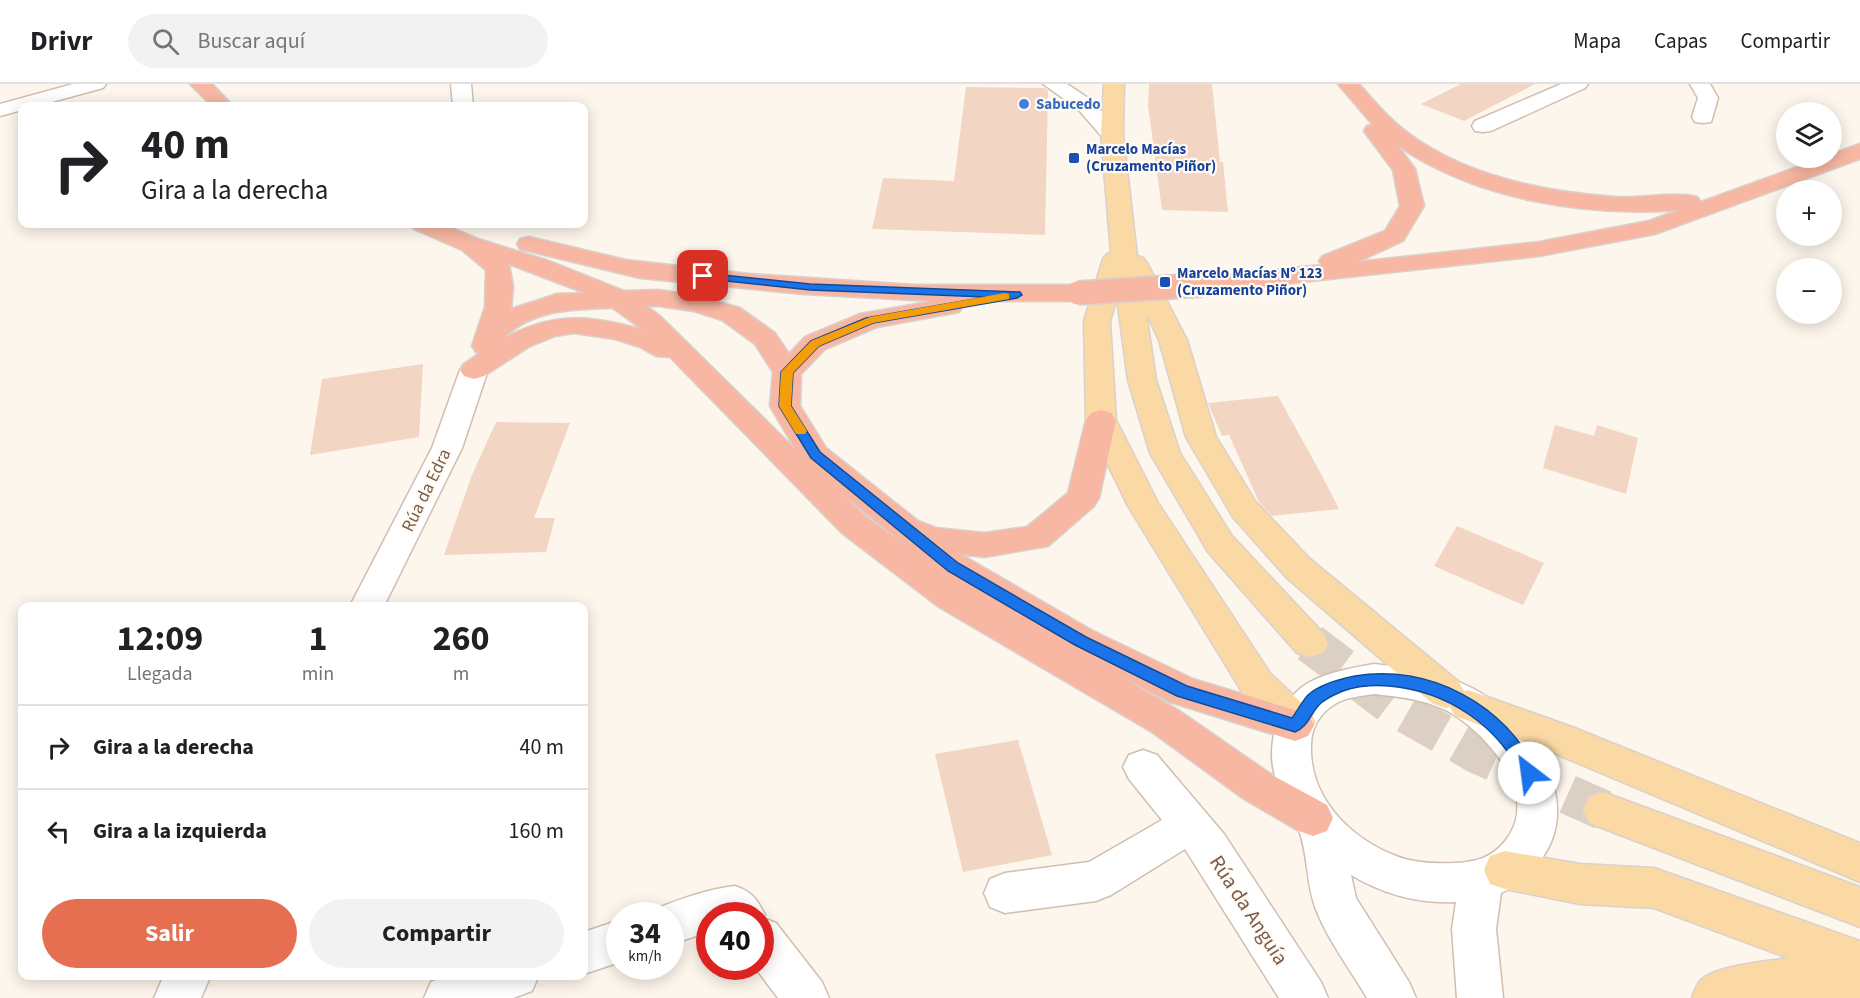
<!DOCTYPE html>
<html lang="es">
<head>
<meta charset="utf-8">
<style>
  body { margin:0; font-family:"Source Sans 3",sans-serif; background:#f2f2f2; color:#202124; height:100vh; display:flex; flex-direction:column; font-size:22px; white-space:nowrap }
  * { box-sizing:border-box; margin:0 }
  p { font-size:20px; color:#757577 }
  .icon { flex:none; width:33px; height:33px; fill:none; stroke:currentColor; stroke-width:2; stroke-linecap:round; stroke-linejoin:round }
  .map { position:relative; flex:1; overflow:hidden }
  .sheet { position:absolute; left:18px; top:518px; width:570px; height:378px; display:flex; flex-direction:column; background:#fff; border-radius:12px; box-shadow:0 3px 15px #0003 }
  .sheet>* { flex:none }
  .banner { position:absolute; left:18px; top:18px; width:570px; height:126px; border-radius:12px; box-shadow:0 3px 15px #0003; background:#fff; color:#202124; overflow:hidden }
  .controls { position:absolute; left:1776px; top:18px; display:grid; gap:12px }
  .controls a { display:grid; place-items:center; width:66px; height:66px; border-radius:50%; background:#fff; box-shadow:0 3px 15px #0003; font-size:30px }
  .speed { position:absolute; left:606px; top:818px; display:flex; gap:12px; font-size:30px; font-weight:700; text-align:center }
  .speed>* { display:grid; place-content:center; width:78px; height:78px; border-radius:50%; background:#fff; box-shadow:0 3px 15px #0003; line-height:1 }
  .speed small { font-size:15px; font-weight:400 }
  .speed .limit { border:9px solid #d22; background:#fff; color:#111 }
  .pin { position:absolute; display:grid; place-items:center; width:51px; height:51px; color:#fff; margin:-26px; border-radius:12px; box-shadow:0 3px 9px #0006 }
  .me { position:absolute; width:66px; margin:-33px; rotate:330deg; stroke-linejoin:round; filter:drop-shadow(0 0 4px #0008) }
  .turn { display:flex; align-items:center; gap:21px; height:126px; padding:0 24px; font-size:27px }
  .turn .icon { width:78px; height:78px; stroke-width:2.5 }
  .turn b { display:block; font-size:42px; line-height:51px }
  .eta { display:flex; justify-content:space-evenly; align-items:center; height:102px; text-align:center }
  .eta b { font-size:36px; font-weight:700; line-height:42px }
  .button { display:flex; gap:12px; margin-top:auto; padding:12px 24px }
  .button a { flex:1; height:69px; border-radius:36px; background:#e76f51; color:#fff; font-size:24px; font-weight:700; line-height:69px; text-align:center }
  .button a+a { background:#f2f2f2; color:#202124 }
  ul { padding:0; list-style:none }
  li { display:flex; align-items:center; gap:18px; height:84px; padding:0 24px; border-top:2px solid #e0e0e0 }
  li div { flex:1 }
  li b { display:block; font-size:22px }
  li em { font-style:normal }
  header { display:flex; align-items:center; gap:36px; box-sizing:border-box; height:84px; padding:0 30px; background:#fff; border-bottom:2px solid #e0e0e0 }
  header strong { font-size:28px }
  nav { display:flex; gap:33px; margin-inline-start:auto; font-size:21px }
  .search { width:420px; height:54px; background:#f2f2f2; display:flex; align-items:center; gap:15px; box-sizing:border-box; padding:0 21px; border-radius:33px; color:#757577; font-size:22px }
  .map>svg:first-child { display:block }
</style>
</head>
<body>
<header>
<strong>Drivr</strong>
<div class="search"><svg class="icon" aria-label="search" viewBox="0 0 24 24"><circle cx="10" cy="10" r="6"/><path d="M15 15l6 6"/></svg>Buscar aquí</div>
<nav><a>Mapa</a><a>Capas</a><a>Compartir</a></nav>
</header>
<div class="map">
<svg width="1860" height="914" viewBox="0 0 1860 914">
  <rect width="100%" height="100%" fill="#fdf6ec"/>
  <g fill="#f3d5c3">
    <path d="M1149,0h63l8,78h3l5,50 -66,-2 -14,-105z"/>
    <path d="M1461,0h74l-71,37 -43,-17z"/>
    <path d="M966,3l79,1 3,3 -3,144 -173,-6 11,-51 71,3z"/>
    <path d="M423,280l-4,73 -109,18 12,-76z"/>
    <path d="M1278,312l41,74 20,39 -67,7 -13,-14 -30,-67 -7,1 -14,-33z"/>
    <path d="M496,338l74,1 -36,95h21l-9,34 -102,3 28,-80z"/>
    <path d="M1555,341l39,11 3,-11 41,13 -12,56 -83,-26z"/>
    <path d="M1457,442l87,37 -21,42 -89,-39z"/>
    <path d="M1018,656l34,115 -89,17 -28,-118z"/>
  </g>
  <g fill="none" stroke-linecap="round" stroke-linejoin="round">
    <path stroke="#dcd0c4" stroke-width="40" stroke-dasharray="40 20" stroke-linecap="butt" d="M1310,559l80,61 88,50 125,56"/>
    <g stroke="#d1beb0" stroke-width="3">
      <g id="minor">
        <path d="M73,0h33l-3,4 -66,18h-15v4l-22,6v-12z"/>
        <path d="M451,0h20l2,22h-20z"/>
        <path d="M1043,0h24l24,16 32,34 -3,5 -8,2 -8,-2 -27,-31z"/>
        <path d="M1561,0h27l-3,4 -94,43 -8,1 -8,-1 -3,-5 3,-5z"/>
        <path d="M1690,0h20l8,14 -7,24 -8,1 -8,-1 -3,-5 6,-19z"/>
        <path d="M474,277l10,3 4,6 -26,78 -78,158h-34l82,-158 28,-78 4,-6z"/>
        <path d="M1374,580c37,4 78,10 110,31 49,33 99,106 58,163 -11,16 -23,27 -41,35l-5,36 7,69h-46l-5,-69 4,-27c-38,2 -73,-8 -105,-27l5,23 53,84 7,16h-49c-17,-29 -40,-59 -52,-91 -9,-25 -7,-53 -16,-77 -7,-18 -19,-34 -24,-54 -9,-32 3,-75 33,-93 20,-11 44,-15 66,-19zM1374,610c28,3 58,6 82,22 37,25 83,81 50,124 -14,18 -30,22 -51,23 -19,1 -41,0 -59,-7 -46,-18 -87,-58 -85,-111 0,-17 9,-32 24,-41 11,-7 26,-8 39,-10z"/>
        <path d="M1143,666l14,5 67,79 97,148 7,16h-49l-94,-149 -74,46 -15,6 -91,12 -15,-6 -6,-14 6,-14 15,-6 84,-11 73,-42 -33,-41 -6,-12 6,-12z"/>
        <path d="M735,802c17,6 22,13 30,29l-2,3 13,5 46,59 7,16h-51l-24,-32h6v-51h-50v16l-40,14v-30h-18l3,-6c26,-10 52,-20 80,-23z"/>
        <path d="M620,836v42l-36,12v-42z"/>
        <path d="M164,891h47l-10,23h-47z"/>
        <path d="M448,891h91l-7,16 -19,7h-89l7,-16z"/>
      </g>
    </g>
    <g stroke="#dad1cd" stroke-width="3">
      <g id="major">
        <path d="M1104,0h20l-1,50 14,122 6,2 4,5 40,77 29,97 39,64 55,58 149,123 5,9 4,-1 104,37 288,116v39l-316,-133 -89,-33 -5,-9 -4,1 -13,-4 -147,-127 -53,-60 -47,-80 -27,-97 -13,-28 10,68 24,73 52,83 91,97 5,10 -5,10 -13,4 -13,-4 -89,-101 -58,-99 -22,-73 -11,-82 -7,23 6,99 42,83 112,170 40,38 6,11 -6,11 -13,5 -13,-5 -40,-38 -116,-189 -42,-86 -2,-99 19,-62 4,-5 4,-1 -10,-119z"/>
        <path d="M1603,708l257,95v40l-271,-104 -6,-13 6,-13z"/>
        <path d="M1505,767l75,13 74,4 206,73v57h-168c2,-5 4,-13 8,-17 16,-16 66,-19 88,-23l-134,-50 -74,-4 -75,-15 -15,-5 -6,-14 6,-14z"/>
      </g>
    </g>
    <g stroke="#dad1cd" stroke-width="3">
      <g id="highway">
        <path d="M190,0h22l21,22h-21z"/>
        <path d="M1338,0h21c15,17 30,35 49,49 57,43 137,59 207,64 25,2 60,-6 82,0l4,5 121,-44h10v-4l28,-10v15l-205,75 -116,22 -337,37 -9,-3 -4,-5 4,-5 9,-3 120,-12 -3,-4 4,-5 62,-25 15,-25 -7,-36 -29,-39 3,-5 6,-1zM1398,62c80,54 187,71 281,64l-30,11 -110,21 -182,20 46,-21 21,-35 -9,-37z"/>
        <path d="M411,140h31l36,15 68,21 78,31 35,-1 38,6 43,12 35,25 14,21 16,-17 55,-23 74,-13 -130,-7 -164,-16 -120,-29 -3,-5 3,-5 9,-2 97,23 123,14 165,11h164l9,2 4,6 -4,6 -9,2h-118l3,5 -4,6 -82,15 -52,22 -24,25 -1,32 26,42 92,73 18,7 48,5 43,-6 41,-34 18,-73 5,-7 10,-3 10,3 5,7 -17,78 -5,8 -46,40 -64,11 -24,-3 133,77 100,48 115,35 6,11 -6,11 -13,5 -125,-39 -51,-26 59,34 94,65 55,30 6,13 -6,13 -14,5 -14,-5 -55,-32 -92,-67 -213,-125 -97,-74 -172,-176 -14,-1 -16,-9 -25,-8 -41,-6 -19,3 -25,10 -46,30 -10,3 -10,-3 -4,-6 4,-6 16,-11 -4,-1 -4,-6 13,-39 1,-37 -24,-20 -48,-21zM509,180l76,29 -28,1 -46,15 2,-22zM646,222h13l35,5 28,9 33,24 18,28 -3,34 26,44 -136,-134zM613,224l30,22c-53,-15 -90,-19 -140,9 28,-30 72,-30 110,-31zM840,408l66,54 -40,-29z"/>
      </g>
    </g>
    <use href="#minor" fill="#fff" fill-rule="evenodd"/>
    <use href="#major" fill="#fbd9a5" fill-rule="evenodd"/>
    <use href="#highway" fill="#f7b7a3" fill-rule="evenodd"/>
    <g stroke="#dad1cd" stroke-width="26" stroke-linecap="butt">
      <path id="highway-bridge" d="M1078,209l124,-8"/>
    </g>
    <use href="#highway-bridge" stroke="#f7b7a3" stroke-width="23"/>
  </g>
  <path fill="#1a73e8" stroke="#114b97" stroke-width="1.5" d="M703,189l107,11 210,8 2,3 -5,3 -144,25 -54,23 -26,27 -2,33 29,46 138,111 128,74 101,49 105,32c5,-7 10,-16 16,-23 11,-10 32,-16 47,-19 72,-13 153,29 182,97l-2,5 -6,2 -6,-2c-25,-53 -76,-87 -134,-92 -15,-1 -32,0 -46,5 -7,3 -19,8 -24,14 -8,8 -12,23 -24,27l-118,-36 -102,-51 -127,-74 -137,-113 -32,-52 2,-34 30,-31 55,-23 120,-21 -176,-7 -111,-12v-4z"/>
  <path fill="#f59e0b" d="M1005,209l4,1v5l-136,24 -54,23 -26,27 -2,33 16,25 -2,3h-9l-17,-28 2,-34 30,-31 59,-24z"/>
  <circle fill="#3f7fe0" stroke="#fffaf3" stroke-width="2" cx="1024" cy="20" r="6"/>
  <g fill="#1a4fb4" stroke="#fffaf3" stroke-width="2">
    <rect x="1068" y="68" width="12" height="12" rx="3"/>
    <rect x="1159" y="192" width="12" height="12" rx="3"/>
  </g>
  <g text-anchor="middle" stroke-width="4.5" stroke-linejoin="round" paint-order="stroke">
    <g font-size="15" font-weight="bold" fill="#366cbe" stroke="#fffaf3" text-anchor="start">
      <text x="1036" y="25">Sabucedo</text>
    </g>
    <g font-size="15" font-weight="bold" fill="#164399" stroke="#fffaf3" text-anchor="start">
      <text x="1086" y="70">Marcelo Macías<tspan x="1086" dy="17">(Cruzamento Piñor)</tspan></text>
      <text x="1177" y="194">Marcelo Macías Nº 123<tspan x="1177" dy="17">(Cruzamento Piñor)</tspan></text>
    </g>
    <g font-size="18" fill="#7a5c4d" stroke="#fffaf3">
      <text transform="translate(426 406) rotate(-64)" y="6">Rúa da Edra</text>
    </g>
    <g font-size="21" fill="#7a5c4d" stroke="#fffaf3">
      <text transform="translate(1249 826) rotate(57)" y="7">Rúa da Anguía</text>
    </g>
  </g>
</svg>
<div class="controls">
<a><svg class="icon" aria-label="layers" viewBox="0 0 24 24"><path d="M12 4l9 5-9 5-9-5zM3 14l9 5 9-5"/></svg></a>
<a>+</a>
<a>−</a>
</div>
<div class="speed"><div>34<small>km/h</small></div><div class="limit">40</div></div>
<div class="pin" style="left:703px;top:192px;background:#d93025"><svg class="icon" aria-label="arrive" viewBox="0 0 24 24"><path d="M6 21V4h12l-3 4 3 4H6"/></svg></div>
<svg class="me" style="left:1529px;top:689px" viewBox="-20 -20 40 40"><circle r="19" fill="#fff"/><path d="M0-13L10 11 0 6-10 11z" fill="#1a73e8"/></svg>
<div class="banner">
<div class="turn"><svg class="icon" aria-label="right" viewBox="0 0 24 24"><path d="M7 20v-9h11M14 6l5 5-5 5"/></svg><div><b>40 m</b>Gira a la derecha</div></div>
</div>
<section class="sheet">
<div class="eta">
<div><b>12:09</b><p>Llegada</p></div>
<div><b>1</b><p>min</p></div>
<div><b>260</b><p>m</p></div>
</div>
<ul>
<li><svg class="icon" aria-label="right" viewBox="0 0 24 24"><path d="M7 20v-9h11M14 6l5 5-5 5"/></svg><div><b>Gira a la derecha</b></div><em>40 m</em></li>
<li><svg class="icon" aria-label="left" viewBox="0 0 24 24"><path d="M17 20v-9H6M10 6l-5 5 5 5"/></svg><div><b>Gira a la izquierda</b></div><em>160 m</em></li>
</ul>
<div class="button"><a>Salir</a><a>Compartir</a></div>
</section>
</div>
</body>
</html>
